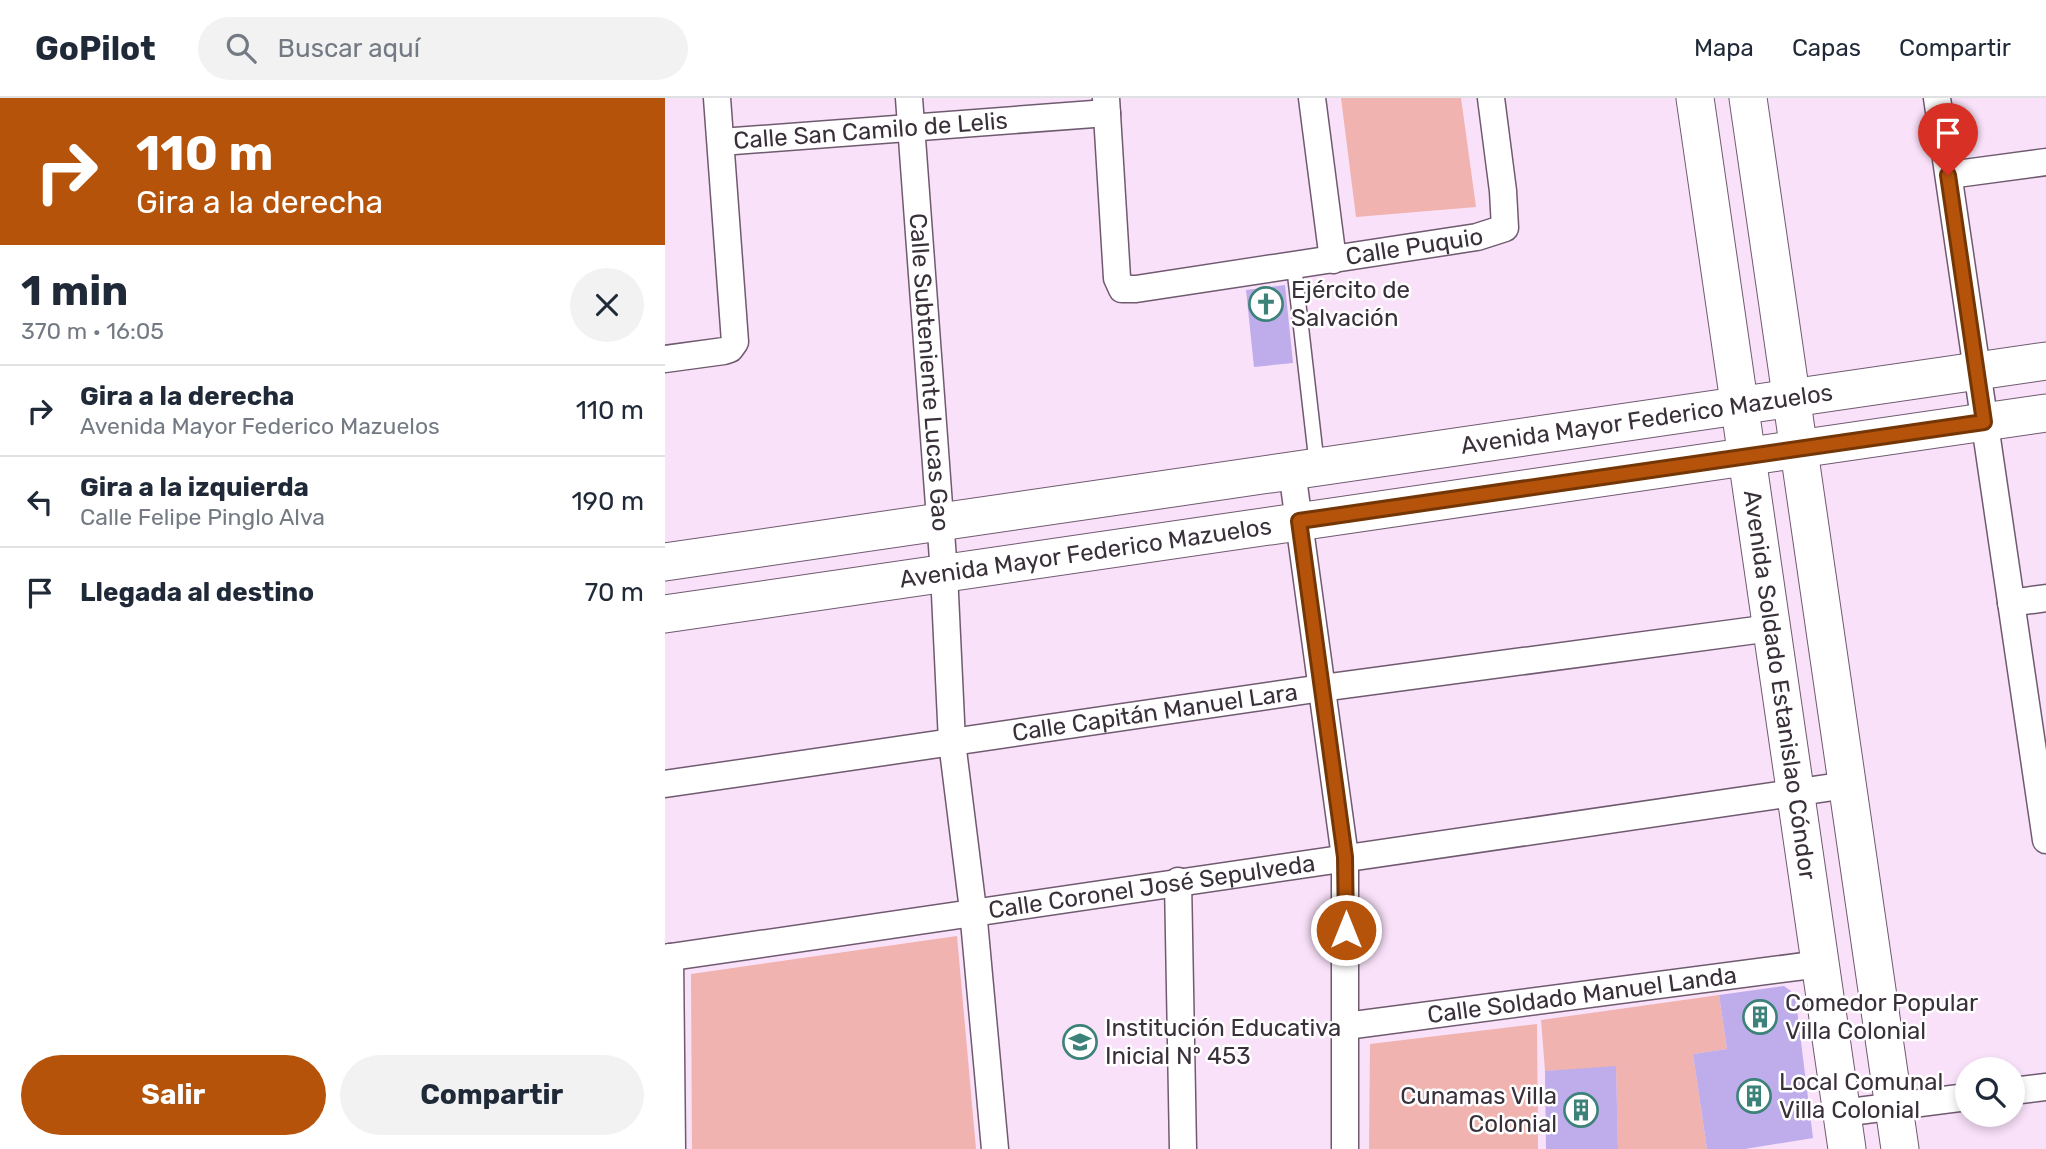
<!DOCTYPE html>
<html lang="es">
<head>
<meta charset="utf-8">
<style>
  body { margin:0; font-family:Rubik,sans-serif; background:#f2f2f3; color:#1f2937; height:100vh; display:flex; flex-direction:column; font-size:26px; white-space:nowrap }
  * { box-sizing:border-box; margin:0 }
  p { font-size:23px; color:#747a83 }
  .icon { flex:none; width:38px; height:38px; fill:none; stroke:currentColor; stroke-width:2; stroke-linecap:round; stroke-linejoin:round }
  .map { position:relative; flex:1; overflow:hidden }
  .side { display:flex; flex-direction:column; background:#fff; width:665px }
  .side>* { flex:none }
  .hud { background:#b45309; color:#fff; overflow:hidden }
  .controls { position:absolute; left:1290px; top:959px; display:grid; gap:14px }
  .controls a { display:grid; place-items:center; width:70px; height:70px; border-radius:50%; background:#fff; box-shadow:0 4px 10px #0003; font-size:35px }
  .pin { position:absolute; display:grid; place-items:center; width:60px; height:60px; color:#fff; margin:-72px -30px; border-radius:50% 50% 50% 0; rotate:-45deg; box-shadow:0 0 7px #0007 }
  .pin .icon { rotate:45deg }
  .me { position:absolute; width:77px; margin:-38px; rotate:0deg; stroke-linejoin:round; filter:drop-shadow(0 0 5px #0008) }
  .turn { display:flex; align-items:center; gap:24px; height:147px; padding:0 21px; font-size:32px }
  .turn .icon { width:91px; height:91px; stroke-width:2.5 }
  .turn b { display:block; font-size:49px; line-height:60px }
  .round { display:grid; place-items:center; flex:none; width:74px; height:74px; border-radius:37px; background:#f2f2f3 }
  .overview { display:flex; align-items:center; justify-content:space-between; height:119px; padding:0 21px }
  h1 { font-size:42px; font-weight:700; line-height:52px }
  .action { display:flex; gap:14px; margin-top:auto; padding:14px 21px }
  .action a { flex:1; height:80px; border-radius:42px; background:#b45309; color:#fff; font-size:28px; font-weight:700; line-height:80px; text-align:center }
  .action a+a { background:#f2f2f3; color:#1f2937 }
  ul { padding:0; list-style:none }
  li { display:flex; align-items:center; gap:21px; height:91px; padding:0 21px; border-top:2px solid #e0e1e3 }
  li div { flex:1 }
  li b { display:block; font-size:26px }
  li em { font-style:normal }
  header { display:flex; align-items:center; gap:42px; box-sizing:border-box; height:98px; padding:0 35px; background:#fff; border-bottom:2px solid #e0e1e3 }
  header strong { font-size:33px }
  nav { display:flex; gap:38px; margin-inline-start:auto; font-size:24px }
  .search { width:490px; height:63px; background:#f2f2f3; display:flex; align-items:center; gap:18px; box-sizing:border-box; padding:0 24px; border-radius:38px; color:#747a83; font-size:26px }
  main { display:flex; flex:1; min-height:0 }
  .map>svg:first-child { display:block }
</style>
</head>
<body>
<header>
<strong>GoPilot</strong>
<div class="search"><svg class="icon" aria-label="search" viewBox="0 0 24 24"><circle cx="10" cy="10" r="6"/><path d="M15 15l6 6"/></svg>Buscar aquí</div>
<nav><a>Mapa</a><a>Capas</a><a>Compartir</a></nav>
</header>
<main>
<section class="side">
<div class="hud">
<div class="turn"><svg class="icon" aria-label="right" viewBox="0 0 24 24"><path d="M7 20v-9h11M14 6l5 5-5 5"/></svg><div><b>110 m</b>Gira a la derecha</div></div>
</div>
<div class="overview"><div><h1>1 min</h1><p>370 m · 16:05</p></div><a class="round"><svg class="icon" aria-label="close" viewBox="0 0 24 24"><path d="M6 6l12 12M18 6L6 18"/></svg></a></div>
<ul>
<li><svg class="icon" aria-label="right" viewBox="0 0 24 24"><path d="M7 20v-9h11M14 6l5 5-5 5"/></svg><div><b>Gira a la derecha</b><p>Avenida Mayor Federico Mazuelos</p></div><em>110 m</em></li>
<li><svg class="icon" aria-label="left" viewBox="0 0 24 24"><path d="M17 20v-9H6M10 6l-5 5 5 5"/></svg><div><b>Gira a la izquierda</b><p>Calle Felipe Pinglo Alva</p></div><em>190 m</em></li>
<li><svg class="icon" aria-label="arrive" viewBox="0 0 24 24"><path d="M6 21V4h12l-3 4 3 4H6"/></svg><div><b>Llegada al destino</b></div><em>70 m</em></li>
</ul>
<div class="action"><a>Salir</a><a>Compartir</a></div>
</section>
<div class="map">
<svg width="1381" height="1051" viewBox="0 0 1381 1051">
  <rect width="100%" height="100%" fill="#f9e1f9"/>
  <g fill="#f0b3af">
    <path d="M676,0h120l15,109 -120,10z"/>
    <path d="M292,838l19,213h-284l-1,-175z"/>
    <path d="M1054,897l8,54 -34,5 14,95h-89l-2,-81 -71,3 -4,-51z"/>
    <path d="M872,926l1,125h-169l1,-105z"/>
  </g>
  <g fill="#beaceb">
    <path d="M620,187l8,78 -39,4 -8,-77z"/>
    <path d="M1119,888l11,8 18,144 -68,11h-38l-14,-95 34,-5 -8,-54z"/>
    <path d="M951,968l2,83h-72l-1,-78z"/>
  </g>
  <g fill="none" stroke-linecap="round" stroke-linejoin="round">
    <g stroke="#6f5a6f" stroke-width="17">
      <path id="lane" d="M629,168l23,200"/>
    </g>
    <g stroke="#6f5a6f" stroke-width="29">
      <g id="street">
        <path id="s1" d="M244,0l35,475 8,169 21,168 22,239"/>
        <path id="s2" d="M441,0l11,180 5,11h14l341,-52 28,-9 -2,-37 -12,-93"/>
        <path d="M647,0l21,162"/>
        <path d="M1272,0l109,742"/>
        <path id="s3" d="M56,44l386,-29"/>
        <path d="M1284,77l97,-13"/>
        <path d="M0,261l59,-8 6,-2 5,-7 -18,-244"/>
        <path d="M627,373l53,386v292"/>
        <path d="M1346,505l35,-5"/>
        <path id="s4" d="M0,686l657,-96 449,-60"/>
        <path d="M513,783l5,268"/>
        <path d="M5,859l2,192"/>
        <path id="s5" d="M0,860l1182,-173"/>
        <path id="s6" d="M681,928l474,-62"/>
        <path d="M1348,993l33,-4"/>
        <path d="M1177,1015l125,-16"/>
      </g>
    </g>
    <g stroke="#6f5a6f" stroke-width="39">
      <g id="secondary">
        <path id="s7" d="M1030,0l152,1051"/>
        <path d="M1083,0l152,1051"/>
        <path id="s8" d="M0,464l1381,-201"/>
        <path id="s9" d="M0,516l1381,-201"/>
      </g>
    </g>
    <use href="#lane" stroke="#fff" stroke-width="14"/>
    <use href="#street" stroke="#fff" stroke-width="26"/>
    <use href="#secondary" stroke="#fff" stroke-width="37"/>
  </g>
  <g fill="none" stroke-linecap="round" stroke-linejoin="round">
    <g stroke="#753606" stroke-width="18">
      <path id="route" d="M681,832l-1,-73 -46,-336 685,-99 -36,-247"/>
    </g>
    <use href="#route" stroke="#b45309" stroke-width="12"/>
  </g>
  <defs>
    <g id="church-ring" transform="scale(1.75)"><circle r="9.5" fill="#fff" stroke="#3c8278" stroke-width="1.5"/><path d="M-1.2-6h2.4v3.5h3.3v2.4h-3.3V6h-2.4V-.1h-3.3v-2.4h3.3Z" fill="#3c8278"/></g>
    <g id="building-ring" transform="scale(1.75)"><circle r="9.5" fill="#fff" stroke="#3c8278" stroke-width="1.5"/><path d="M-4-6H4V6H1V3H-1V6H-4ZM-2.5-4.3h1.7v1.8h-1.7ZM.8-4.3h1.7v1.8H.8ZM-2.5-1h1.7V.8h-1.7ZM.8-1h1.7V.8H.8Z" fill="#3c8278"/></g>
    <g id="school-ring" transform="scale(1.75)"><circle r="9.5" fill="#fff" stroke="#3c8278" stroke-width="1.5"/><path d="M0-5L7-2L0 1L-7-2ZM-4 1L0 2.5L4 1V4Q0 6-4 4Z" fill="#3c8278"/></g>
  </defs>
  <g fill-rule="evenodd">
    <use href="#church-ring" x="601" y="206"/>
    <use href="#building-ring" x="1095" y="919"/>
    <use href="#school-ring" x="415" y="944"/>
    <use href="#building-ring" x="1089" y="998"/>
    <use href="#building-ring" x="916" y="1012"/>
  </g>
  <g text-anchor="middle" stroke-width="5" stroke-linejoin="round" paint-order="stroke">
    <g font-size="24" fill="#39303a" stroke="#fff">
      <text dy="8" stroke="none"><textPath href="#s3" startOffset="150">Calle San Camilo de Lelis</textPath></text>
      <text dy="8" stroke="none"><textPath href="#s2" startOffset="488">Calle Puquio</textPath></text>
      <text dy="8" stroke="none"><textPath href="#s1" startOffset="275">Calle Subteniente Lucas Gao</textPath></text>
      <text dy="8" stroke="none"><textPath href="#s8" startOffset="992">Avenida Mayor Federico Mazuelos</textPath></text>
      <text dy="8" stroke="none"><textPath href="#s9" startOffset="425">Avenida Mayor Federico Mazuelos</textPath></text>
      <text dy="8" stroke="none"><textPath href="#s7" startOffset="593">Avenida Soldado Estanislao Cóndor</textPath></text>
      <text dy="8" stroke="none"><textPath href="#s4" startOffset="495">Calle Capitán Manuel Lara</textPath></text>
      <text dy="8" stroke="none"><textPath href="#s5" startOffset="492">Calle Coronel José Sepulveda</textPath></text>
      <text dy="8" stroke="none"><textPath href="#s6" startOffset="238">Calle Soldado Manuel Landa</textPath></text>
    </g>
    <g font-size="24" fill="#39303a" stroke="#fff" text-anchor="start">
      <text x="626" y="200">Ejército de<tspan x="626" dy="28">Salvación</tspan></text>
      <text x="1120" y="913">Comedor Popular<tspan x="1120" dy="28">Villa Colonial</tspan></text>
      <text x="440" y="938">Institución Educativa<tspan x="440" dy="28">Inicial Nº 453</tspan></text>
      <text x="1114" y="992">Local Comunal<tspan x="1114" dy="28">Villa Colonial</tspan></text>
      <text x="892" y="1006" text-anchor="end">Cunamas Villa<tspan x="892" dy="28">Colonial</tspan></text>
    </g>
  </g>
</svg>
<div class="controls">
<a><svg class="icon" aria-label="search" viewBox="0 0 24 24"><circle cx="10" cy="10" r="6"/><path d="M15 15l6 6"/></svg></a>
</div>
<div class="pin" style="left:1283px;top:77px;background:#d93025"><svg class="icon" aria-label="arrive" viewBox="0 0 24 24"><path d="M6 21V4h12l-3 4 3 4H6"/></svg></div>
<svg class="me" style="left:681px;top:832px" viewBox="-20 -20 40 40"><circle r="17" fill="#b45309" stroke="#fff" stroke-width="3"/><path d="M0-11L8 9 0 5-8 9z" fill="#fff"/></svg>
</div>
</main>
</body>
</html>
